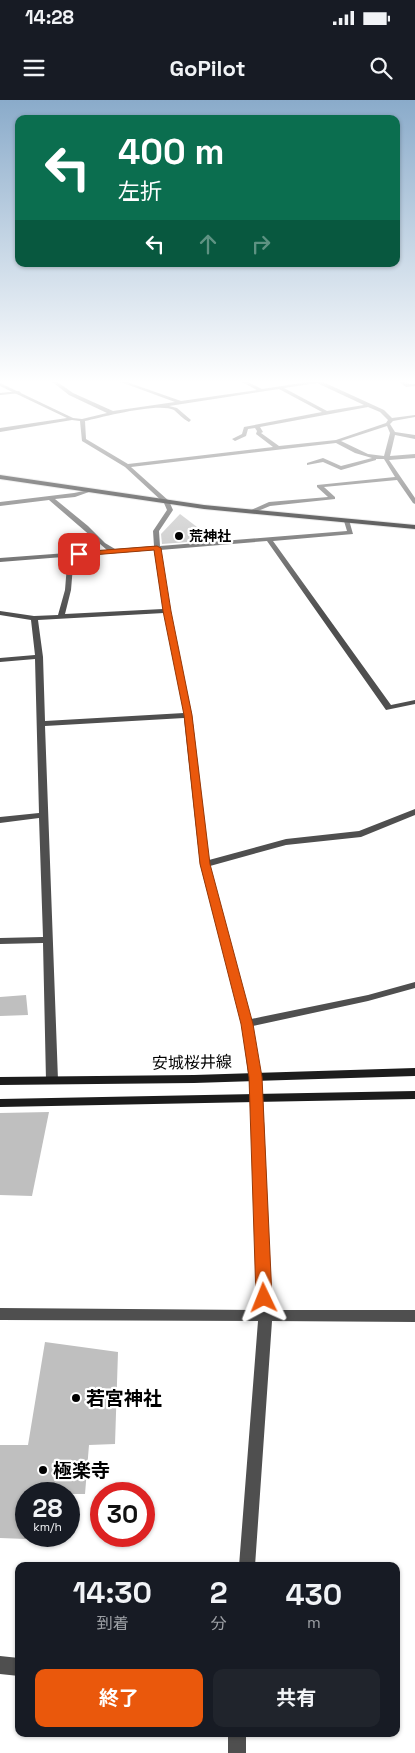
<!DOCTYPE html>
<html lang="ja">
<head>
<meta charset="utf-8">
<style>
  body { margin:0; font-family:"Space Grotesk","Noto Sans JP",sans-serif; background:#20242c; color:#f1f3f6; height:100vh; display:flex; flex-direction:column; font-size:19px; white-space:nowrap }
  * { box-sizing:border-box; margin:0 }
  p { font-size:16px; color:#9ea1a6 }
  .icon { flex:none; width:28px; height:28px; fill:none; stroke:currentColor; stroke-width:2; stroke-linecap:round; stroke-linejoin:round }
  .map { position:relative; flex:1; overflow:hidden }
  .panel { position:absolute; left:15px; top:1462px; width:385px; height:175px; display:flex; flex-direction:column; background:#171b24; border-radius:10px; box-shadow:0 1px 4px #0004 }
  .panel>* { flex:none }
  .hud { position:absolute; left:15px; top:15px; width:385px; height:152px; border-radius:10px; box-shadow:0 1px 4px #0004; background:#0b6e4f; color:#fff; overflow:hidden }
  .speed { position:absolute; left:15px; top:1382px; display:flex; gap:10px; font-size:25px; font-weight:700; text-align:center }
  .speed>* { display:grid; place-content:center; width:65px; height:65px; border-radius:50%; background:#171b24; box-shadow:0 1px 4px #0004; line-height:1 }
  .speed small { font-size:12px; font-weight:400 }
  .speed .limit { border:8px solid #d22; background:#fff; color:#111 }
  .pin { position:absolute; display:grid; place-items:center; width:42px; height:42px; color:#fff; margin:-21px; border-radius:10px; box-shadow:0 2px 8px #0006 }
  .me { position:absolute; width:55px; margin:-28px; rotate:358deg; stroke-linejoin:round; filter:drop-shadow(0 0 4px #0008) }
  .turn { display:flex; align-items:center; gap:18px; height:105px; padding:0 20px; font-size:22px }
  .turn .icon { width:65px; height:65px; stroke-width:2.5 }
  .turn b { display:block; font-size:35px; line-height:42px }
  .lanes { display:flex; align-items:center; height:48px; padding:0 20px; background:#0003; justify-content:center; gap:25px; direction:ltr }
  .lanes .off { opacity:.35 }
  .eta { display:flex; justify-content:space-evenly; align-items:center; height:85px; text-align:center }
  .eta b { font-size:30px; font-weight:700; line-height:35px }
  .button { display:flex; gap:10px; margin-top:auto; padding:10px 20px }
  .button a { flex:1; height:58px; border-radius:10px; background:#ea580c; color:#fff; font-size:20px; font-weight:700; line-height:58px; text-align:center }
  .button a+a { background:#20242c; color:#f1f3f6 }
  .status { display:flex; justify-content:space-between; align-items:center; height:35px; padding:0 25px; background:#171b24; direction:ltr }
  .status svg { height:14px; fill:currentColor }
  header { display:flex; justify-content:space-between; align-items:center; height:65px; padding:0 20px; background:#171b24; font-size:22px; font-weight:700 }
  .map>svg:first-child { display:block }
</style>
</head>
<body>
<div class="status"><b>14:28</b><svg viewBox="0 0 49 12"><path d="M0 12V9h3v3zM5 12V6h3v6zM10 12V3h3v9zM15 12V0h3v12zM26 1h20v11H26zM47 4h2v5h-2z"/></svg></div>
<header><svg class="icon" aria-label="menu" viewBox="0 0 24 24"><path d="M4 6h16M4 12h16M4 18h16"/></svg>GoPilot<svg class="icon" aria-label="search" viewBox="0 0 24 24"><circle cx="10" cy="10" r="6"/><path d="M15 15l6 6"/></svg></header>
<div class="map">
<svg width="415" height="1653" viewBox="0 0 415 1653">
  <rect width="100%" height="100%" fill="#fff"/>
  <g fill="#bfbfbf">
    <path d="M180,414l34,26 -52,4 -1,-10z"/>
    <path d="M26,895l2,20 -28,1v-19z"/>
    <path d="M49,1012l-17,84 -32,-1v-82z"/>
    <path d="M45,1242l73,10 -3,92 -26,1 -4,49h-59v45l-26,-1v-93h28z"/>
  </g>
  <g fill="none" stroke-linecap="round" stroke-linejoin="round">
    <g stroke="#dbdbdb" stroke-width="2">
      <path id="primary" d="M0,375l204,30 211,20v4l-211,-20 -204,-30z"/>
    </g>
    <path fill="#4f4f4f" fill-rule="evenodd" d="M19,291l2,2 -21,2v-2z"/>
    <g fill="#4f4f4f" fill-rule="evenodd">
      <path d="M51,281h5l17,12 40,18 62,-9 -57,-21h6l57,20 76,-11 -17,-9h6l16,8 52,-8h11l-2,1 61,28 8,8 23,-3v2l-22,4 -3,3 5,8 20,3v4l-20,-4 -5,21 25,-2v4l-26,2 26,38v6l-2,-1 -16,-23 -73,7 11,10v2l-65,7 -17,7h-4v-2l20,-9 59,-5 -11,-10v-2l78,-8 -11,-18h-8v1l-35,10 -18,-8 -16,3v-2l16,-5 18,8 31,-8 -17,-5 -19,-10 -205,24 38,34 4,9 -14,21 1,15 187,-15 -3,-10 5,-1 4,14 -80,7 118,164 24,-5v4l-29,6 -119,-169 -107,9 10,61 22,104 17,145 77,-21 73,-8 56,-22v6l-54,22 -75,8 -76,21 41,153 117,-24 47,-13v6l-47,13 -115,25 10,72 9,212h143v12l-143,-1 -17,245h-16l19,-245 -258,-1v-12l258,2 -7,-212 -9,-74 -42,-160 -16,-146 -139,8 13,354 -2,3h-8l-2,-3 -3,-137 -43,1v-6l43,-1 -4,-119 -39,5v-6l39,-4 -4,-154 -35,3v-4l35,-3 -4,-35 -31,-5v-4l34,5 24,-1 7,-25 2,-25 21,-10 -88,7v-4l107,-8 -58,-50 -49,6v-4l74,-9 15,-3v2l-14,5 -20,2 33,27 17,17 10,6 39,-3 -1,-15 14,-21 -3,-7 -39,-36 -43,-26 -2,-20 -8,-1 -72,12v-4l67,-10 -67,-32v-3l73,35 9,1 25,-6 -38,-18zM317,283l47,22 -37,6 -43,-23zM279,289l43,23 -78,15 -2,7 -10,5 3,2 11,-5 2,-7 7,-1 2,3 -1,3 17,13 -145,17 -42,-25 -1,-18c17,-4 74,-19 89,-11 5,4 9,9 15,12l2,-2 -14,-12 -8,-2zM368,307l12,5 8,8 -2,3 -50,17 -57,6 -18,-13 2,-1 -3,-5zM387,326l3,7 -6,23 -16,-2 -27,-13zM154,450l9,59 -98,5 6,-24 2,-24 20,-9v-2zM164,513l20,100 -139,8 -2,-64 -5,-37z"/>
      <path d="M398,281c7,0 10,4 17,3v2l-9,1z"/>
      <path d="M0,1556l19,2v18l-19,-2z"/>
      <rect x="228" y="1634" width="18" height="19"/>
    </g>
    <g fill="#1c1c1c" fill-rule="evenodd">
      <path d="M415,968v8l-221,7 -194,2v-8l194,-2z"/>
      <path d="M415,991v8l-415,8v-8z"/>
    </g>
    <use href="#primary" fill="#000" fill-rule="evenodd"/>
  </g>
  <linearGradient id="sky" x2="0" y2="1"><stop stop-color="#8aabca"/><stop offset="0.55" stop-color="#fff"/><stop offset="1" stop-color="#fff" stop-opacity="0"/></linearGradient>
  <rect width="415" height="512" fill="url(#sky)"/>
  <path fill="#ea580c" stroke="#983908" d="M157,446l4,2 10,63 21,104 18,149 43,160 9,53 10,221 -2,5 -6,2 -6,-2 -2,-5 -7,-221 -8,-53 -41,-160 -16,-149 -21,-104 -9,-61 -75,6 -3,-2 3,-2z"/>
  <g fill="#000" stroke="#fff" stroke-width="2">
    <circle cx="179" cy="436" r="5"/>
    <circle cx="76" cy="1298" r="5"/>
    <circle cx="43" cy="1370" r="5"/>
  </g>
  <g text-anchor="middle" stroke-width="4.5" stroke-linejoin="round" paint-order="stroke">
    <g font-size="14" font-weight="bold" fill="#000" stroke="#fff" text-anchor="start">
      <text x="189" y="441">荒神社</text>
    </g>
    <g font-size="16" fill="#000" stroke="#fff">
      <text transform="translate(192 962) rotate(-1)" y="6">安城桜井線</text>
    </g>
    <g font-size="19" font-weight="bold" fill="#000" stroke="#fff" text-anchor="start">
      <text x="86" y="1305">若宮神社</text>
      <text x="53" y="1377">極楽寺</text>
    </g>
  </g>
</svg>
<div class="speed"><div>28<small>km/h</small></div><div class="limit">30</div></div>
<div class="pin" style="left:79px;top:454px;background:#d93025"><svg class="icon" aria-label="arrive" viewBox="0 0 24 24"><path d="M6 21V4h12l-3 4 3 4H6"/></svg></div>
<svg class="me" style="left:264px;top:1198px" viewBox="-20 -20 40 40"><path d="M0-17L14 15 0 8-14 15z" fill="#ea580c" stroke="#fff" stroke-width="4"/></svg>
<div class="hud">
<div class="turn"><svg class="icon" aria-label="left" viewBox="0 0 24 24"><path d="M17 20v-9H6M10 6l-5 5 5 5"/></svg><div><b>400 m</b>左折</div></div>
<div class="lanes"><svg class="icon" aria-label="left" viewBox="0 0 24 24"><path d="M17 20v-9H6M10 6l-5 5 5 5"/></svg><svg class="icon off" aria-label="ahead" viewBox="0 0 24 24"><path d="M12 20V5M6 11l6-6 6 6"/></svg><svg class="icon off" aria-label="right" viewBox="0 0 24 24"><path d="M7 20v-9h11M14 6l5 5-5 5"/></svg></div>
</div>
<section class="panel">
<div class="eta">
<div><b>14:30</b><p>到着</p></div>
<div><b>2</b><p>分</p></div>
<div><b>430</b><p>m</p></div>
</div>
<div class="button"><a>終了</a><a>共有</a></div>
</section>
</div>
</body>
</html>
